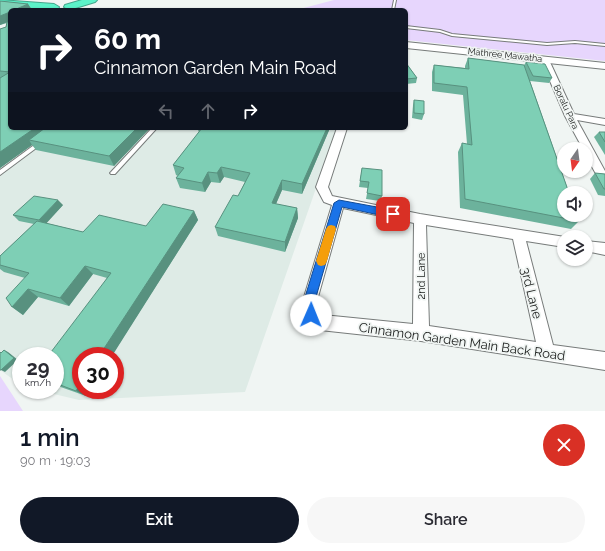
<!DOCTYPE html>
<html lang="en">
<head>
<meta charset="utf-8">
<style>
  body { margin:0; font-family:Raleway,sans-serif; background:#f7f7f7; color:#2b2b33; height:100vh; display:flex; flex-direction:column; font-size:15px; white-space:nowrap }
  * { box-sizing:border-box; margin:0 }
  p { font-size:13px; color:#7c7c81 }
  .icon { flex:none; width:22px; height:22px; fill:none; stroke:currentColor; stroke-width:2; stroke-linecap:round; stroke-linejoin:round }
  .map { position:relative; height:411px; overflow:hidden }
  .drawer { display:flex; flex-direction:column; background:#fff; flex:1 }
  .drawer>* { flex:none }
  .hud { position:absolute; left:8px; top:8px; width:400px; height:122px; border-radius:6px; box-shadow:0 1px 3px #0004; background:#111827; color:#fff; overflow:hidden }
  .needle { width:26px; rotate:194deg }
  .controls { position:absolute; left:557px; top:142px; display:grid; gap:8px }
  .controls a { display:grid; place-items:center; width:36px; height:36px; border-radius:50%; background:#fff; box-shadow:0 1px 3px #0004; font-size:20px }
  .speed { position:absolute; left:12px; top:347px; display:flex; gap:8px; font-size:20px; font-weight:700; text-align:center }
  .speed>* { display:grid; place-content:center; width:52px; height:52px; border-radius:50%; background:#fff; box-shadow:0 1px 3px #0004; line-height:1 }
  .speed small { font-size:10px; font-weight:400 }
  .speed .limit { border:6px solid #d22; background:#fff; color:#111 }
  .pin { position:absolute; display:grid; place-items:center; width:34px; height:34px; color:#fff; margin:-17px; border-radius:8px; box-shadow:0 2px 6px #0006 }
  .me { position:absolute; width:44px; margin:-22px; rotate:1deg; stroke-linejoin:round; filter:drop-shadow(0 0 3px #0008) }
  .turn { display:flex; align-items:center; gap:14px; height:84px; padding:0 20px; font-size:18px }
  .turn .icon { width:52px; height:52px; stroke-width:2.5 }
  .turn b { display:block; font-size:28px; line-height:34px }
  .lanes { display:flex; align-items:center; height:38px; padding:0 20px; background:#0003; justify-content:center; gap:20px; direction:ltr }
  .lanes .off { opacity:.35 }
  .round { display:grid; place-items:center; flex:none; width:42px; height:42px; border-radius:21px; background:#f7f7f7 }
  .overview { display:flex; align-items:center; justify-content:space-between; height:68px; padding:0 20px }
  h1 { font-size:24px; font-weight:600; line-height:30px; color:#111827 }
  .cta { display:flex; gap:8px; margin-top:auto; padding:8px 20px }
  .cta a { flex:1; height:46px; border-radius:24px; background:#111827; color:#fff; font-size:16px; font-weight:600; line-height:46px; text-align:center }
  .cta a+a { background:#f7f7f7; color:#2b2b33 }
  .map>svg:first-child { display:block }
</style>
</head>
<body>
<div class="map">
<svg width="605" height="411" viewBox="0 0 605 411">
  <rect width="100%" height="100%" fill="#f0f5f3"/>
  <path fill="#deebe6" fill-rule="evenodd" d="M0,40l10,88h327l-92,264 -166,8 -42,-10h18v-34h-34v29l-21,-15zM81,356h34v34h-34z"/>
  <g fill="#e7d6fd">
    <path d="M334,0h271v61l-199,-21v-30h-110z"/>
    <path d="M0,376l23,35h-23z"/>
  </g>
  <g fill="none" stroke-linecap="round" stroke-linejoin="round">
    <g stroke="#777b7a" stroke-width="2">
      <g id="lane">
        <path d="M394,0h2l-2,10h-2z"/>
        <path d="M406,26l34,4 12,4 95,9 28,-2 30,3v2l-30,-3 -28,2 -95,-9 -12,-4 -34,-4z"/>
        <path d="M152,128h5l-42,46h-4l-1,-1 1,-1z"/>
        <path d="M41,140l2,1v2l-43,32v-5z"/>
      </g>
    </g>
    <g stroke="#777b7a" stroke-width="2">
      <g id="street">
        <path d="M542,58h6l1,2 25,54 31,5v6l-28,-5 28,51v6h-8l-1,-3 -10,-18v-7h-3l-18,-33 -24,-56z"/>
        <path d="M337,128h10l-19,59 4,9 88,18 145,23 -1,10 -38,-6 27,104 52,7v18l-184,-29 -101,-11 -6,-3 -9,-7 -2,-5 1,-18 28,-92 -8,-3 -8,-15zM343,208l71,15 -1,101 -90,-9 -4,-4 -1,-14zM426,225l87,14 23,103 -107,-16z"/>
        <path d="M586,241l19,2v12l-19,-4z"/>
      </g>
    </g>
    <g stroke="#777b7a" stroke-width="2">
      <path id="secondary" d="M406,42l199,21v6l-199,-21z"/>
    </g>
    <g stroke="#45a78c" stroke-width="2">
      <g id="highway">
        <path d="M0,0l54,4 5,3 -1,2 -5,1 -53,-4z"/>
        <path d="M82,0h15l-2,2 -26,8 -5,-3 1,-2z"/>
      </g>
    </g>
    <use href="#lane" fill="#fff" fill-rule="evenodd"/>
    <use href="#street" fill="#fff" fill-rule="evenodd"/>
    <use href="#secondary" fill="#fff" fill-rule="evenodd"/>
    <use href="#highway" fill="#5cf2c9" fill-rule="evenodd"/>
  </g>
  <g fill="#6cb29c">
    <path d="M0,1l28,3 4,6h-22v118h140l-36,38 -78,-16 -4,-5 -32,23v-139l6,-2 1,-4 -7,2z"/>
    <path d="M468,58l56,7 2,-3 26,16 -3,5 -19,-2 49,140 -8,8 -111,-21 -2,-56 4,-9 5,1 -4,-49 -31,-4v-19l2,-7 31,3v-2z"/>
    <path d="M406,63l11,15 -1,5 -10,1z"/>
    <path d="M414,100l10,14 -2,6 -10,-2 1,-13z"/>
    <path d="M197,128h60l9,1 1,-1h63l-28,66 -20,-4 -6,14 21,4 1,10 -13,34 -67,-16 -3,-9 23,-31 7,-14 -21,-5 -4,6 -9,-1 -6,10 -25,-4 -4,-10 2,-2 -2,-1 -3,-10 26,-33z"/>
    <path d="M599,132h6v23l-11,-18z"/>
    <path d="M362,168l20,28 -2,5 -14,-2 2,-11 -9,-1z"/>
    <path d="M595,173l10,1v22l-7,-1 -8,-16z"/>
    <path d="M63,205l-17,18 37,9 63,-6 48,-15 4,9 -112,176 -31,-11v-29l52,-78 -14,-4 -24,32 -31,-9 -15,18 -11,-8 13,-29 -21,-6 -4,-3v-13l34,-32 -15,-3 -6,-6z"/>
  </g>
  <g fill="#58917f">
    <path d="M28,4l4,6h-18z"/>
    <path d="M10,12v9l-10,4v-9z"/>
    <path d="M35,128h20l-26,12 3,5 -32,23v-16z"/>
    <path d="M137,128h13l-36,38 -5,-10z"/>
    <path d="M327,128h3l-28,66v-10z"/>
    <path d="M221,167l3,10 -4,6 -3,-10z"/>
    <path d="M208,172l3,10 -6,10 -3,-9z"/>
    <path d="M282,180v10l-10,23v-10z"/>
    <path d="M58,200l5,5 -19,21 -5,-6z"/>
    <path d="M297,208l1,10 -13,34v-10z"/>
    <path d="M194,211l4,9 -86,136h-13z"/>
    <path d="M85,266l8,8 -24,32 -9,-8z"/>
    <path d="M28,289l10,8 -15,18 -11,-8z"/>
    <path d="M4,350l4,2 10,8 -13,12 -4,-2z"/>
    <path d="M81,383v7h9l-4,6 -10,-5z"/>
  </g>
  <g fill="#7ecfb5" stroke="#58917f">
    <path d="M0,1l28,3 -14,6h-4v2l-10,4z"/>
    <path d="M10,21v107h25l-35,24v-74l10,-6 -10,-1v-42l6,-2 1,-5z"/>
    <path d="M468,58l56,7 45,128h-5v22h12l3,6 -114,-22 -3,-56 10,2 -5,-58 -33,-4v-18l35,4z"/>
    <path d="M526,62l19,2 7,14 -19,-2z"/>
    <path d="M406,63l11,15 -11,1z"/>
    <path d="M414,100l10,1v13l-10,-1z"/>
    <path d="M45,128h92l-28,28 -80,-16z"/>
    <path d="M202,128h55l9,1 1,-1h60l-25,56 -20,-4 -10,23 25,5 -12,34 -70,-15 18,-32 5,1 12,-23 -29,-6 -4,6 -9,-1 -6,11 -26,-5 8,-10 -11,-3z"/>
    <path d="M599,132h6v10z"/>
    <path d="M362,168l20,2v26l-15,-3 2,-11 -9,-1z"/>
    <path d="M595,173l10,1v15h-1z"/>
    <path d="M34,196l24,4 -19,20 -26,-5z"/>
    <path d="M163,204l31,7 -95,145h-18v27l-5,8 -21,-8v-27h-7l63,-83 -26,-7 -25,32 -32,-9 -16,18 -6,-9 23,-25 -29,-8v-9l37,-35 46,11 16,-17 47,11z"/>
    <path d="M4,350l10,8 -13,12h-1v-18l1,1z"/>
  </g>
  <path fill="#1a73e8" stroke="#114b97" d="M339,200l54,10 5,4 -5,4 -51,-11 -26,90 1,18 -2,4 -4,2 -4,-2 -2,-4v-18l29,-94z"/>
  <path fill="#f59e0b" d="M331,225l4,1 1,3 -9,32 -2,4 -4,1 -3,-1 -2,-4 10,-32 2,-3z"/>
  <g text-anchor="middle" stroke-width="3.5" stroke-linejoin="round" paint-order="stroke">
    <g font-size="9" fill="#1b1d1c" stroke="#f0f5f3">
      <text transform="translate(505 55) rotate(6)" y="3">Mathree Mawatha</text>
      <text transform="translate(566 107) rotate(65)" y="3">Boralu Para</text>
    </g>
    <g font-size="11" fill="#1b1d1c" stroke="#f0f5f3">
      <text transform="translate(421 276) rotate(-90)" y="4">2nd Lane</text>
    </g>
    <g font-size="13" fill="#1b1d1c" stroke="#f0f5f3">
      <text transform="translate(532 293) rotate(76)" y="5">3rd Lane</text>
      <text transform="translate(462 341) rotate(8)" y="5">Cinnamon Garden Main Back Road</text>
    </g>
  </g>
</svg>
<div class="controls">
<a><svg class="needle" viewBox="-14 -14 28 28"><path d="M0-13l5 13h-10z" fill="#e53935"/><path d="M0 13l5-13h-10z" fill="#7c7c81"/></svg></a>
<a><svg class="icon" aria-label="sound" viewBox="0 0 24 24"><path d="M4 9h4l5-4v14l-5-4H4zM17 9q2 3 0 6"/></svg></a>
<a><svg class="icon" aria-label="layers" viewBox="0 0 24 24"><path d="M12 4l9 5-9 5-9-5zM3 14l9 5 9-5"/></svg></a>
</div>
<div class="speed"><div>29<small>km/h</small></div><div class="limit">30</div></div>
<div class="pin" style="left:393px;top:214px;background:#d93025"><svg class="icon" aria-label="arrive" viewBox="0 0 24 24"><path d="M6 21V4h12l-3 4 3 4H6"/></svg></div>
<svg class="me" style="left:311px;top:315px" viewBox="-20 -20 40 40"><circle r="19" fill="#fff"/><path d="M0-13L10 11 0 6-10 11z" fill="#1a73e8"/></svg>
<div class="hud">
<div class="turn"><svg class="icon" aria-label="right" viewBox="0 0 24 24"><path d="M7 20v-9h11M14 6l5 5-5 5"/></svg><div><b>60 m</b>Cinnamon Garden Main Road</div></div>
<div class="lanes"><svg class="icon off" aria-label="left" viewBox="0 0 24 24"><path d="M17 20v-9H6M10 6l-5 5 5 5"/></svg><svg class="icon off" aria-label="ahead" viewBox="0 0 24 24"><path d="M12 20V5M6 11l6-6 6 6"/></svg><svg class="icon" aria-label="right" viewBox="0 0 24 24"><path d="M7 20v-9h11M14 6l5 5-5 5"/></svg></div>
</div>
</div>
<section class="drawer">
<div class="overview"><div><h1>1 min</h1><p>90 m · 19:03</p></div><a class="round" style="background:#d93025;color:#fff"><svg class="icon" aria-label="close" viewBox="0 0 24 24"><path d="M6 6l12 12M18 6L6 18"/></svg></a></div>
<div class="cta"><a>Exit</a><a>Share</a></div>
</section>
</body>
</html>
